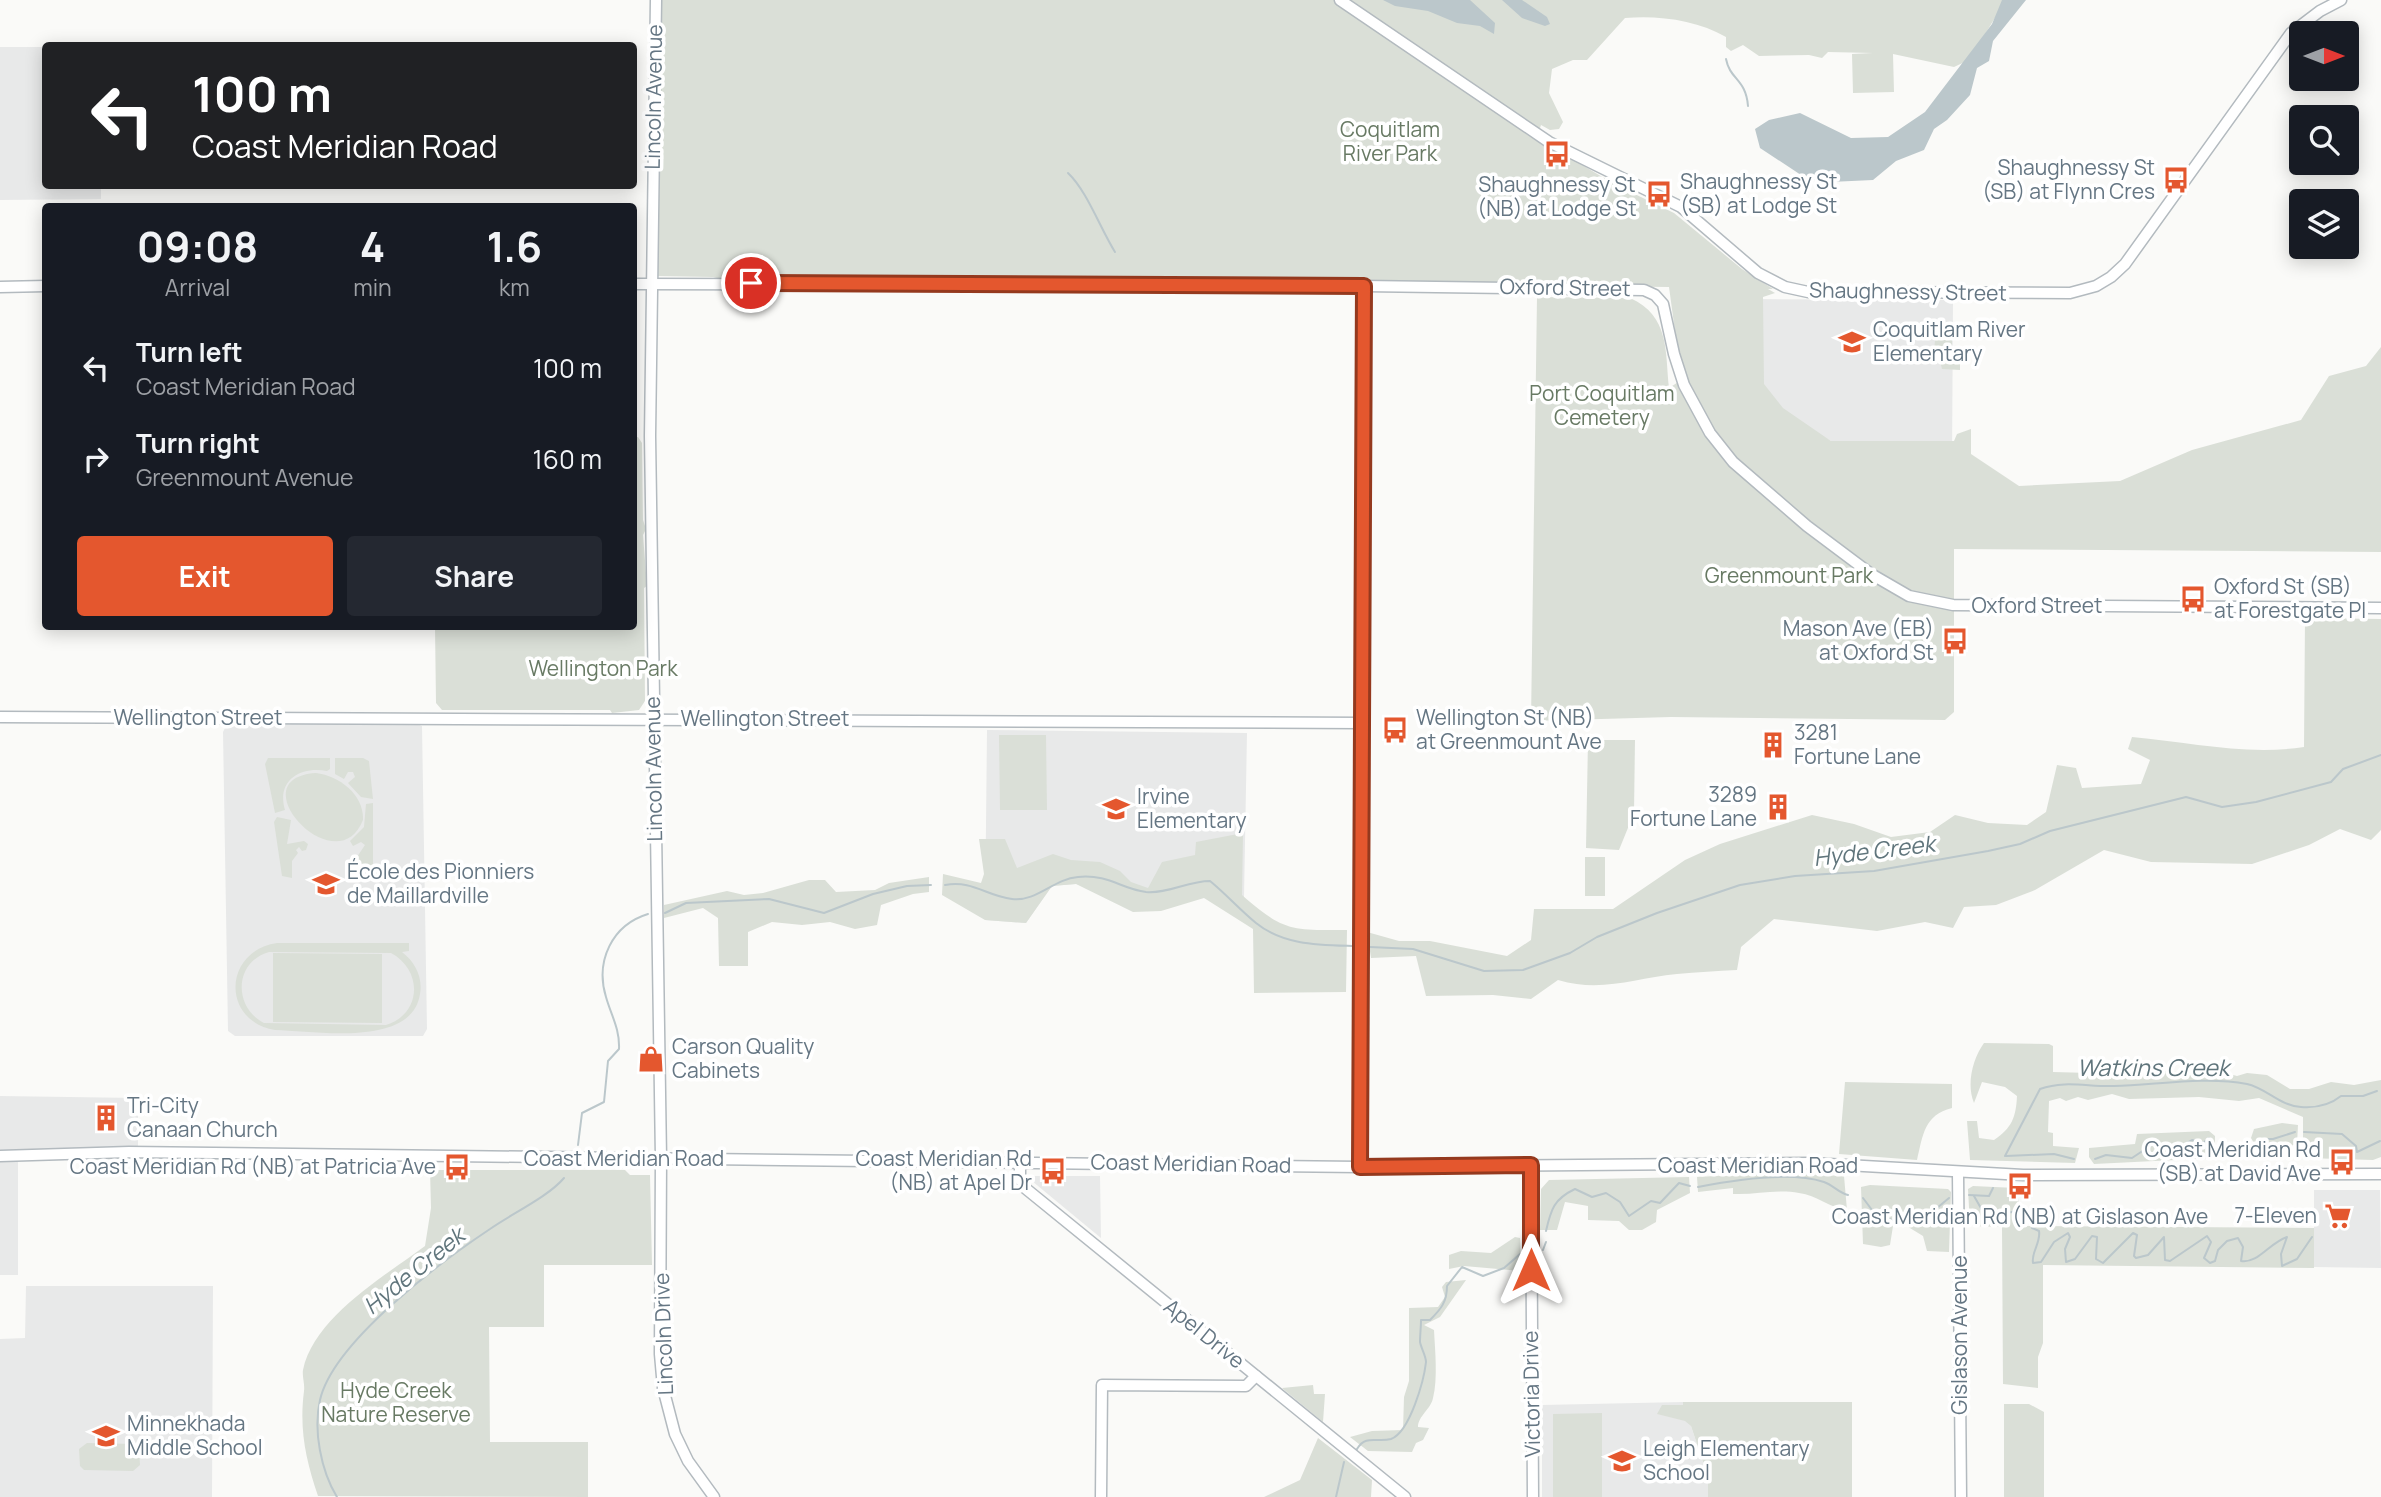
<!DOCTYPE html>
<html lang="en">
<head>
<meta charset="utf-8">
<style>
  body { margin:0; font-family:Manrope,sans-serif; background:#242831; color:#f1f3f6; height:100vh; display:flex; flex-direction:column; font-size:26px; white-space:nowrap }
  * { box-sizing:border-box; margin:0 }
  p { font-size:23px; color:#9ea1a6 }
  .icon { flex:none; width:38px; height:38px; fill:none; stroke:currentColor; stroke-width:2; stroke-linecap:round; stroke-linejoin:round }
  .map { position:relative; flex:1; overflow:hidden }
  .panel { position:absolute; left:42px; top:203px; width:595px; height:427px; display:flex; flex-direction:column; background:#171b24; border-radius:7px; box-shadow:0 4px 18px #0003 }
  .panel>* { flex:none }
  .guide { position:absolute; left:42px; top:42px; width:595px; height:147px; border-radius:7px; box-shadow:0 4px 18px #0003; background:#202124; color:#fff; overflow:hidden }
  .needle { width:46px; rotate:90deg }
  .fabs { position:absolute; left:2289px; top:21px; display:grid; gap:14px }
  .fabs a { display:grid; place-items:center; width:70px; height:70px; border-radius:7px; background:#171b24; box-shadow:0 4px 18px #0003; font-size:35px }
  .pin { position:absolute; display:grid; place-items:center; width:60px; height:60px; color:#fff; margin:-30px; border:4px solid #fff; border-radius:50%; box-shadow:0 2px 7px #0007 }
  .me { position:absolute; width:77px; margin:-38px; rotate:0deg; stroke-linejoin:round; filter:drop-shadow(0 0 5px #0008) }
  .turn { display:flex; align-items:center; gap:24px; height:147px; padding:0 35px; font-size:32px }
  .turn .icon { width:91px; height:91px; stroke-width:2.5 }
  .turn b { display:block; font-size:49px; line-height:60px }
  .eta { display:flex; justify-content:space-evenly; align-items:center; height:119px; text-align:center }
  .eta b { font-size:42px; font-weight:700; line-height:49px }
  .action { display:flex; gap:14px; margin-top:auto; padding:14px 35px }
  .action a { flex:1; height:80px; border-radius:7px; background:#e4572e; color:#fff; font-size:28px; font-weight:700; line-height:80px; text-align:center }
  .action a+a { background:#242831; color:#f1f3f6 }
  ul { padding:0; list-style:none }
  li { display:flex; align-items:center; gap:21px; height:91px; padding:0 35px }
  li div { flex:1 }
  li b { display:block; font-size:26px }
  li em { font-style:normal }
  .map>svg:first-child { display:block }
</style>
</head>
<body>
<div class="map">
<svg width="2381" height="1497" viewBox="0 0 2381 1497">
  <rect width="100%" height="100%" fill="#fafaf8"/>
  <g fill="#e8e9e9">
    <path d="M0,47h45l1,139h55v13l-101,1z"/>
    <path d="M1752,299l201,1 -1,162 -80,2 -114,-64z"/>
    <path d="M228,722h184l10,4 5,303 -4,7h-188l-7,-5 -5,-299z"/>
    <path d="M987,730l260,3 -3,164 -168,-13 -24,2 -26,37 -41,-3z"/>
    <path d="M0,1096l138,2v53h-120v124h-18z"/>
    <path d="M1032,1176h68l1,62 -69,-57z"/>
    <path d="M2314,1190h66l1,78 -67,-1z"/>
    <path d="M26,1286h187l-1,211h-212v-158l25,-1z"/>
    <path d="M1683,1402l25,75v20h-166v-92z"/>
  </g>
  <g fill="#dadfd7" fill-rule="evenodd">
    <path d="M660,0h1346l-37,60 -15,7 -61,-13 1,38 -41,1 -1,-39 21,-1 -45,-1 -6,6 -13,-3 -50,1 -16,-11 -12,6 -5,-4v-10c-29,-17 -68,-22 -101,-19l-38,42h-14l-21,9 -3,24 14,29 -4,7 -9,1 -9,-5 -4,13 77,46 60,29 68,56 31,20h-5l7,4 -12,4 1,87 19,24 48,33h123l3,-7 14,-5v25l48,32 101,-5 72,-31 109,-30 28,-44 37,-10 15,-19v205l-427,-3v163l-9,8 -274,-3 -140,4 6,-424 93,1c40,18 35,53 39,90l17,-11 -9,-31 -8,-59 -743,-8 -12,3 -124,-4 -6,3 -33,-4 -28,3 -10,-3 -57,-1 6,-266z"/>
    <path d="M1935,339l17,1v16h8v14l-18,-1 -3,-12 -5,-2z"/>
    <path d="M638,437l4,6 1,77 3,9 -3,6 4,51 -3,2 1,113 -6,9 -27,3 -2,-3h-168l-6,-7 -1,-76 199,-1v-188z"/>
    <path d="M2305,618l76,1v211l-10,10 -31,-11 -31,16 -57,19 -101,-2 -47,-12 -69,40 -39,15 -32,2 -11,21 -28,-6 -48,9 -103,-12 -33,28 -4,23c-20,1 -40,2 -60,4 -43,4 -75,19 -119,6l-27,19 -38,-4 -67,1 -10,-40 -45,2 -4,-26 32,9h31l77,15 24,-16 3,-31h79l72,-49 35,-16 92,-29 42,9 37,13 39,-5 25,-17 33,8 39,2 19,-13 11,-47 19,3 6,20 59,-4 9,-24 -22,-11 4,-12c58,5 114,19 172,10z"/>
    <path d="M999,735h47l1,75h-47z"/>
    <path d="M1588,740h47l-1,73 -15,37 -33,-2z"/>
    <path d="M268,758h62v11l-3,2c-26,-5 -51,9 -42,39l-10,3 -10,-49z"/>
    <path d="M335,758h28l6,3 4,38 -12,-2 -13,-14 7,-6 -2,-5h-5l-4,7 -9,-5z"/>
    <path d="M316,773c24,3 48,22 47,47 -26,66 -127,-42 -47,-47z"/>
    <path d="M373,803v64h-9l-7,-10 8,-12 -4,-3 -8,4 -3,-5 14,-14 2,-23z"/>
    <path d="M277,817l14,3 -4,24 17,-3 4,3 -2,6 -4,1 -3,-4 -3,3 2,3 -6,8v17l-10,-2 -8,-54z"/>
    <path d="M1243,833l-1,62c42,37 50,35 105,35l-1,62 -92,1 -1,-64 -49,-31 -43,13 -28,1 -57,-28 -24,2 -26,37 -41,-3 -43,-25 1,-21 38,9 3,-9 -5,-35h26l12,29 36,-14 18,6 29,2 20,9 11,11 17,6 14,-26 33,-7 1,-13z"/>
    <rect x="1585" y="857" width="20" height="39"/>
    <path d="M929,877v15l-16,2 -32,11 -4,20 -22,4 -25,-7 -28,3 -30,-3 -24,10v34h-29l-1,-48 -15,-10 -39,10v-13l63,-14 17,4 19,-2 46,-13h16l11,12 39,-2 14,-7z"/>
    <path d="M277,943h132v8l-7,1c13,10 21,25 18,42 -8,54 -105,37 -145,36 -54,-9 -52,-79 2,-87zM269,952l122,1c32,17 31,61 -5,72l-122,-2c-31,-16 -30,-61 5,-71z"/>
    <path d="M273,953l109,1v69l-109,-1z"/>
    <path d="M1984,1043l65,1 4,2v26l38,1 25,-3 20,5 13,-4h70l18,5 10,-3 20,2 23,14h19l22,-7 23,3 27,-5v77l-8,3 -67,-2 -3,-3v-38l-44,-19 -20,3 -40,-4 -70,2 -17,-5 -24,6 -10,-3 -12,4 -6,-3 -11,3 -1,31 5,1v13l26,2 -4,15 -105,-3 -3,-39h10l2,17 15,2c18,-12 22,-23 23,-44l-12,-9 -23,-5 -8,21c-8,-19 -1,-45 10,-60z"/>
    <path d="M1845,1082l107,2v24c-28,7 -29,27 -35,52l-78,-6z"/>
    <path d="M2282,1123l16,2 -1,19 -20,6 -23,-7 -3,-5 3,-9z"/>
    <path d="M2209,1131l6,5v22l-121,6 -5,-7v-9l46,-4 2,-10z"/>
    <path d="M430,1170h195l5,5h20l2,90h-108v62h-55l1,115h98v55l-270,-1c-12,-36 -19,-66 -14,-105 1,-7 -2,-14 -1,-21 11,-53 82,-94 122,-124l6,-38z"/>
    <path d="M1773,1173l71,3 3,34c-18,-2 -30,-15 -48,-17 -23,-4 -42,2 -66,1v-6l-35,4 -1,-15z"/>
    <path d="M1689,1177l1,16 -33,17 -1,12 -14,8h-13l-10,-9 -31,-1v-14l-23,-4 -8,28h-17l1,-41 8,-9z"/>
    <path d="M1870,1185l78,4 3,3 -2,60 -22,-1 -4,-15 -18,-11 -12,1 -3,19 -9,2 -18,-3 -2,-57z"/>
    <path d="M1973,1186l43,2 4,19 -1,19 295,2v40l-271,-3v78l-5,14v31l-35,-4 -1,-157 -32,-1 -2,-37z"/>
    <path d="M1515,1237l5,1 1,33 -57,-5 -15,3v-14l12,-4 30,2z"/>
    <path d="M1466,1280l-26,37 -16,8 10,5c1,20 4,49 -1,68 -2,11 -15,18 -15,29l11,1 -6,12 -7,3 -4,9 -44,-1 -18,-14 22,-6 31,-1 1,-33 5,-16v-73l29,-1 7,-10 -3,-10 4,-5z"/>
    <path d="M1313,1385l1,9h11l-2,28 -41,-34z"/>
    <path d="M1683,1402h169v95h-144v-20l-17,-51 -6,-5 -28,-7 5,-9h21z"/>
    <path d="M2004,1404h25l15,8v85h-40z"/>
    <path d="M1602,1413v84h-49v-83z"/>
    <path d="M1318,1438l54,42 -1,17h-107l36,-17z"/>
    <path d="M87,1443l48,1 4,6 1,15 -7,6 -49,-1 -4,-4 -1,-17z"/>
  </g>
  <g fill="#bbc7cb">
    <path d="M1383,0h87l25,23 -1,11 -14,-8 -23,-3 -29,-12 -33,-5z"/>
    <path d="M1502,0h20l25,17 3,7 -5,2 -23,-8z"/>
    <path d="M2002,0h24l-33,41 -4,20 -12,7 -7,27 -23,25 -13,9 -10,21 -28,11 -23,19 -43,2 -23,-3 -47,-31 -5,-19 14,-9 31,-7 51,25 37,-1 37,-25 67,-88z"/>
  </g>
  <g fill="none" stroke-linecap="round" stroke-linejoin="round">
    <g stroke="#bbc7cb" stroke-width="2">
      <path d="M1726,59c4,21 20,20 22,47"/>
      <path d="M1068,173c19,18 32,55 47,79"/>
      <path d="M945,885c28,-5 41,11 67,14 25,3 41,-20 66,-22 31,-3 43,12 68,15 21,2 42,-11 64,-11 16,13 30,29 46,42 27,22 62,22 96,23"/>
      <path d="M665,913l21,-10 83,-4 55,14 49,-19 34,-8 24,-1"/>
      <path d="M1370,947l43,2 71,22 39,-1 47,-17 27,-16 60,-24 83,-28 55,-9 79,-5 114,-20 32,-7 30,-13 136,-34 36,10 34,-5 75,-20 12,-13 38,-14"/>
      <path d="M2304,1132l38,2 14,12 1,6 23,-11"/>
      <path d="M2261,1139h12l22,-7"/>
      <path d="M578,1145l4,-32 22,-11 4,-41 11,-12c1,-20 -8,-34 -13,-52 -11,-36 6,-72 42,-83"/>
      <path d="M2005,1156l35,-67c25,-9 48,-2 74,-3 42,-1 91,-10 133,-2 19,4 33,22 54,23 14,1 29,-2 40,-11h22l14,-5"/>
      <path d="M2006,1156l48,-2 20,5"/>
      <path d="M2095,1159l11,-4 26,3 21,-14 21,6 18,-10 11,3 6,-5"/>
      <path d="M1698,1187c35,-7 91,-16 126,-5 9,3 15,11 24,13"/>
      <path d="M1969,1195l20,1 4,-8"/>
      <path d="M1974,1196l12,21 31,-6"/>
      <path d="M1863,1198l12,16 17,6 33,-2 24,-20"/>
      <path d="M2032,1228l7,3c2,12 -8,21 -6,32l8,-1 13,-20 14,-9 2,4 -5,12 1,13 9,-3 17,-23 5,1 -1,22 7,4 30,-30 4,2 -3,21 2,2 12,-3 16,-18 1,23 5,1 37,-25 4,6 -7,16 6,5 5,-2 3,-11 9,-9 11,-3 5,9 -2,14c17,3 28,-18 46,-24l-6,17 1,12 15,-7 15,-22"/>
      <path d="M1546,1231c5,-22 8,-32 29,-42l17,8 14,-4 14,9 9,14 22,-15 9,2 19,-20 11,3"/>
      <path d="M1543,1250l3,-8"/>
      <path d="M1357,1449c9,-15 20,-6 34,-10 19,-7 33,-59 35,-77 0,-6 -5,-14 -6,-20 0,-7 1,-15 1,-22h9c11,-11 17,-18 17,-34l15,-19 21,9 21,-8 16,-14"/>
      <path d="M337,1497c-16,-26 -24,-67 -17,-97 13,-58 122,-139 170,-171 21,-15 58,-32 74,-51"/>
      <path d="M1336,1497l8,-35"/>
    </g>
    <g stroke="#b3babf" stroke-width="13">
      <g id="secondary">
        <path d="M656,0l-6,436 11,723 -1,195 3,34 12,46 13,27 26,36"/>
        <path d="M1340,0l209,142 132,65 77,66 27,14 23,5 262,1 26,-7 15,-9 14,-13 166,-231 29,-22 21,-11"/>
        <path d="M634,284l730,2 280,4 11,5 8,9 11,50 10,31 26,48 23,29 74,64 64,48 38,22 44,9 428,3"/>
        <path d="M0,287l46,-1"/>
        <path d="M0,717l1362,6"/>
        <path d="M0,1156l129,-4 1231,15 451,-4 212,12 358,-1"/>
        <path d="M1020,1162v17l5,9 380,309"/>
        <path d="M1531,1165l2,332"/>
        <path d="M1360,1167l4,-881"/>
        <path d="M1958,1173l3,324"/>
        <path d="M1101,1497l1,-112 144,1 10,-10"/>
      </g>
    </g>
    <use href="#secondary" stroke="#fff" stroke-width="10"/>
  </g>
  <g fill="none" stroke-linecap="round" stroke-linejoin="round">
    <g stroke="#94391e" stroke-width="18">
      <path id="route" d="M751,283l613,3 -4,881 171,-2v105"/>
    </g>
    <use href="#route" stroke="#e4572e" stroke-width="12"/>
  </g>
  <defs>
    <g id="bus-bare" transform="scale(2.1)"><path d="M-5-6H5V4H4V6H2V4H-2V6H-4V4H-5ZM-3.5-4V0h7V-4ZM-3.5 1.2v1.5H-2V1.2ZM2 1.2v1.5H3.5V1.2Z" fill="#e4572e" stroke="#fff" stroke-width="2.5" paint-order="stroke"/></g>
    <g id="school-bare" transform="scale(2.1)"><path d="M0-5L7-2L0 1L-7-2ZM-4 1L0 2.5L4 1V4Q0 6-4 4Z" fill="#e4572e" stroke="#fff" stroke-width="2.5" paint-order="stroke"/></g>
    <g id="building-bare" transform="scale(2.1)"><path d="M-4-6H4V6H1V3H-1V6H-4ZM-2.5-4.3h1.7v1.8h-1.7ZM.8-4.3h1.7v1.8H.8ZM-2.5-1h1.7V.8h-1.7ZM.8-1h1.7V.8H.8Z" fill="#e4572e" stroke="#fff" stroke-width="2.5" paint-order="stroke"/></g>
    <g id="shop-bare" transform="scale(2.1)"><path d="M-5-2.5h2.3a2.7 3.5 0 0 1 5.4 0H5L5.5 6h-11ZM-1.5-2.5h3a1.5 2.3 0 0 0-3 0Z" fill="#e4572e" stroke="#fff" stroke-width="2.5" paint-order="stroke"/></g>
    <g id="supermarket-bare" transform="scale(2.1)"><path d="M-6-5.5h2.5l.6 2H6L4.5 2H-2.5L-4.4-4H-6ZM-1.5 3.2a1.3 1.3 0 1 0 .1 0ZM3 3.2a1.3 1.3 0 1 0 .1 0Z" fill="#e4572e" stroke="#fff" stroke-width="2.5" paint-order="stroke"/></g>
  </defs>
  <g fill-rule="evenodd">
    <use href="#bus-bare" x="1557" y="154"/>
    <use href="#bus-bare" x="2176" y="180"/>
    <use href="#bus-bare" x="1659" y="194"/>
    <use href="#school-bare" x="1852" y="342"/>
    <use href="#bus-bare" x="2193" y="599"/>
    <use href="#bus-bare" x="1955" y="641"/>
    <use href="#bus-bare" x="1395" y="730"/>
    <use href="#building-bare" x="1773" y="745"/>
    <use href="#building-bare" x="1778" y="807"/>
    <use href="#school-bare" x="1116" y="809"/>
    <use href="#school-bare" x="326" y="884"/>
    <use href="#shop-bare" x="651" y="1059"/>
    <use href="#building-bare" x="106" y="1118"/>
    <use href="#bus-bare" x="2342" y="1162"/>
    <use href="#bus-bare" x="457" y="1167"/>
    <use href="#bus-bare" x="1053" y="1171"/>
    <use href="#bus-bare" x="2020" y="1186"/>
    <use href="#supermarket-bare" x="2338" y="1216"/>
    <use href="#school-bare" x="106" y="1436"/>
    <use href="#school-bare" x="1622" y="1461"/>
  </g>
  <g text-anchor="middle" stroke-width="7" stroke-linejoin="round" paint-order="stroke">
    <g font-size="21" fill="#657683" stroke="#fff">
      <text transform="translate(654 97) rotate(-89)" y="7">Lincoln Avenue</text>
      <text transform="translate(1565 288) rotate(1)" y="7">Oxford Street</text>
      <text transform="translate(1908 292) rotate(1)" y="7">Shaughnessy Street</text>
      <text x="2037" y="613">Oxford Street</text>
      <text x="198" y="725">Wellington Street</text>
      <text x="765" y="726">Wellington Street</text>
      <text transform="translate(654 769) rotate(-91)" y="7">Lincoln Avenue</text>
      <text x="624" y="1166">Coast Meridian Road</text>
      <text transform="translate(1191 1164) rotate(1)" y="7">Coast Meridian Road</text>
      <text x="1758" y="1173">Coast Meridian Road</text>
      <text transform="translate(664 1334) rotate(-92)" y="7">Lincoln Drive</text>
      <text transform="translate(1204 1334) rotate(39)" y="7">Apel Drive</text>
      <text transform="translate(1960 1335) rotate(-90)" y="7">Gislason Avenue</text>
      <text transform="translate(1532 1394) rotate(-91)" y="7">Victoria Drive</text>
    </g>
    <g font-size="21" fill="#687a64" stroke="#fff">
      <text x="1390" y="137">Coquitlam<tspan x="1390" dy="24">River Park</tspan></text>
      <text x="1602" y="401">Port Coquitlam<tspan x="1602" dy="24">Cemetery</tspan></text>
      <text x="1789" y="583">Greenmount Park</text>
      <text x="603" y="676">Wellington Park</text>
      <text x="396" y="1398">Hyde Creek<tspan x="396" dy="24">Nature Reserve</tspan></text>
    </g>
    <g font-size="21" fill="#657683" stroke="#fff" text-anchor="start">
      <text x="2155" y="175" text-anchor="end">Shaughnessy St<tspan x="2155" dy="24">(SB) at Flynn Cres</tspan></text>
      <text x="1680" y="189">Shaughnessy St<tspan x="1680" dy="24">(SB) at Lodge St</tspan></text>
      <text x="1557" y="192" text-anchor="middle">Shaughnessy St<tspan x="1557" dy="24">(NB) at Lodge St</tspan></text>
      <text x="1873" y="337">Coquitlam River<tspan x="1873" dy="24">Elementary</tspan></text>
      <text x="2214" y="594">Oxford St (SB)<tspan x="2214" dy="24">at Forestgate Pl</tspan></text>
      <text x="1934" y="636" text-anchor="end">Mason Ave (EB)<tspan x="1934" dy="24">at Oxford St</tspan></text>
      <text x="1416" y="725">Wellington St (NB)<tspan x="1416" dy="24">at Greenmount Ave</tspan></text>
      <text x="1794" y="740">3281<tspan x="1794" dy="24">Fortune Lane</tspan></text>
      <text x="1757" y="802" text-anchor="end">3289<tspan x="1757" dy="24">Fortune Lane</tspan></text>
      <text x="1137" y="804">Irvine<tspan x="1137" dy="24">Elementary</tspan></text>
      <text x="347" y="879">École des Pionniers<tspan x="347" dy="24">de Maillardville</tspan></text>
      <text x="672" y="1054">Carson Quality<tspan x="672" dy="24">Cabinets</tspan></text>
      <text x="127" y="1113">Tri-City<tspan x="127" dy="24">Canaan Church</tspan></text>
      <text x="2321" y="1157" text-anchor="end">Coast Meridian Rd<tspan x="2321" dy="24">(SB) at David Ave</tspan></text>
      <text x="1032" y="1166" text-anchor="end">Coast Meridian Rd<tspan x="1032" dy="24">(NB) at Apel Dr</tspan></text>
      <text x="436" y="1174" text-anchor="end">Coast Meridian Rd (NB) at Patricia Ave</text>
      <text x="2317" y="1223" text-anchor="end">7-Eleven</text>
      <text x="2020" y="1224" text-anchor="middle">Coast Meridian Rd (NB) at Gislason Ave</text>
      <text x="127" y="1431">Minnekhada<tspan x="127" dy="24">Middle School</tspan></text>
      <text x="1643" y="1456">Leigh Elementary<tspan x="1643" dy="24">School</tspan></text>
    </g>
    <g font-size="23" font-style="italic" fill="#60757c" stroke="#fff">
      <text transform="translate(1874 851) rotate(-7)" y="8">Hyde Creek</text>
      <text x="2153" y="1076">Watkins Creek</text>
      <text transform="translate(414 1271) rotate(-39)" y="8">Hyde Creek</text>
    </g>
  </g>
</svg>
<div class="fabs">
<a><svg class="needle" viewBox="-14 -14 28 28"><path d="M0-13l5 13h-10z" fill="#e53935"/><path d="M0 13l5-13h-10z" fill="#9ea1a6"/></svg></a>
<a><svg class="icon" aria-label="search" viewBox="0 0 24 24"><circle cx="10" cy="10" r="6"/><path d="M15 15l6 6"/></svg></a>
<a><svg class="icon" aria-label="layers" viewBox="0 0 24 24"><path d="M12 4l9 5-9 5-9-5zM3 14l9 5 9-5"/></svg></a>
</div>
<div class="pin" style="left:751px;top:283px;background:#d93025"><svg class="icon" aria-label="arrive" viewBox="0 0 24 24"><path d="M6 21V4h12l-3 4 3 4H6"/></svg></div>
<svg class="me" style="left:1531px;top:1270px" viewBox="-20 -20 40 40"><path d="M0-17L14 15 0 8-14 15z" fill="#e4572e" stroke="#fff" stroke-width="4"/></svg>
<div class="guide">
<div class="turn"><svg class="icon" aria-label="left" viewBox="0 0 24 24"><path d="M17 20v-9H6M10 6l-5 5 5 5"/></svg><div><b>100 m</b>Coast Meridian Road</div></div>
</div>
<section class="panel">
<div class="eta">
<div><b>09:08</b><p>Arrival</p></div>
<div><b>4</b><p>min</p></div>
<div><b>1.6</b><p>km</p></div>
</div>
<ul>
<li><svg class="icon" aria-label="left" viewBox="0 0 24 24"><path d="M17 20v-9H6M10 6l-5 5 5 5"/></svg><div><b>Turn left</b><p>Coast Meridian Road</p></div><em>100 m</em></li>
<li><svg class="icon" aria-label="right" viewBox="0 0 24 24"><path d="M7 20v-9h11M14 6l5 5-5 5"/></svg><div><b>Turn right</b><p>Greenmount Avenue</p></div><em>160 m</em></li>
</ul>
<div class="action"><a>Exit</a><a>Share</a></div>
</section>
</div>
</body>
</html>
